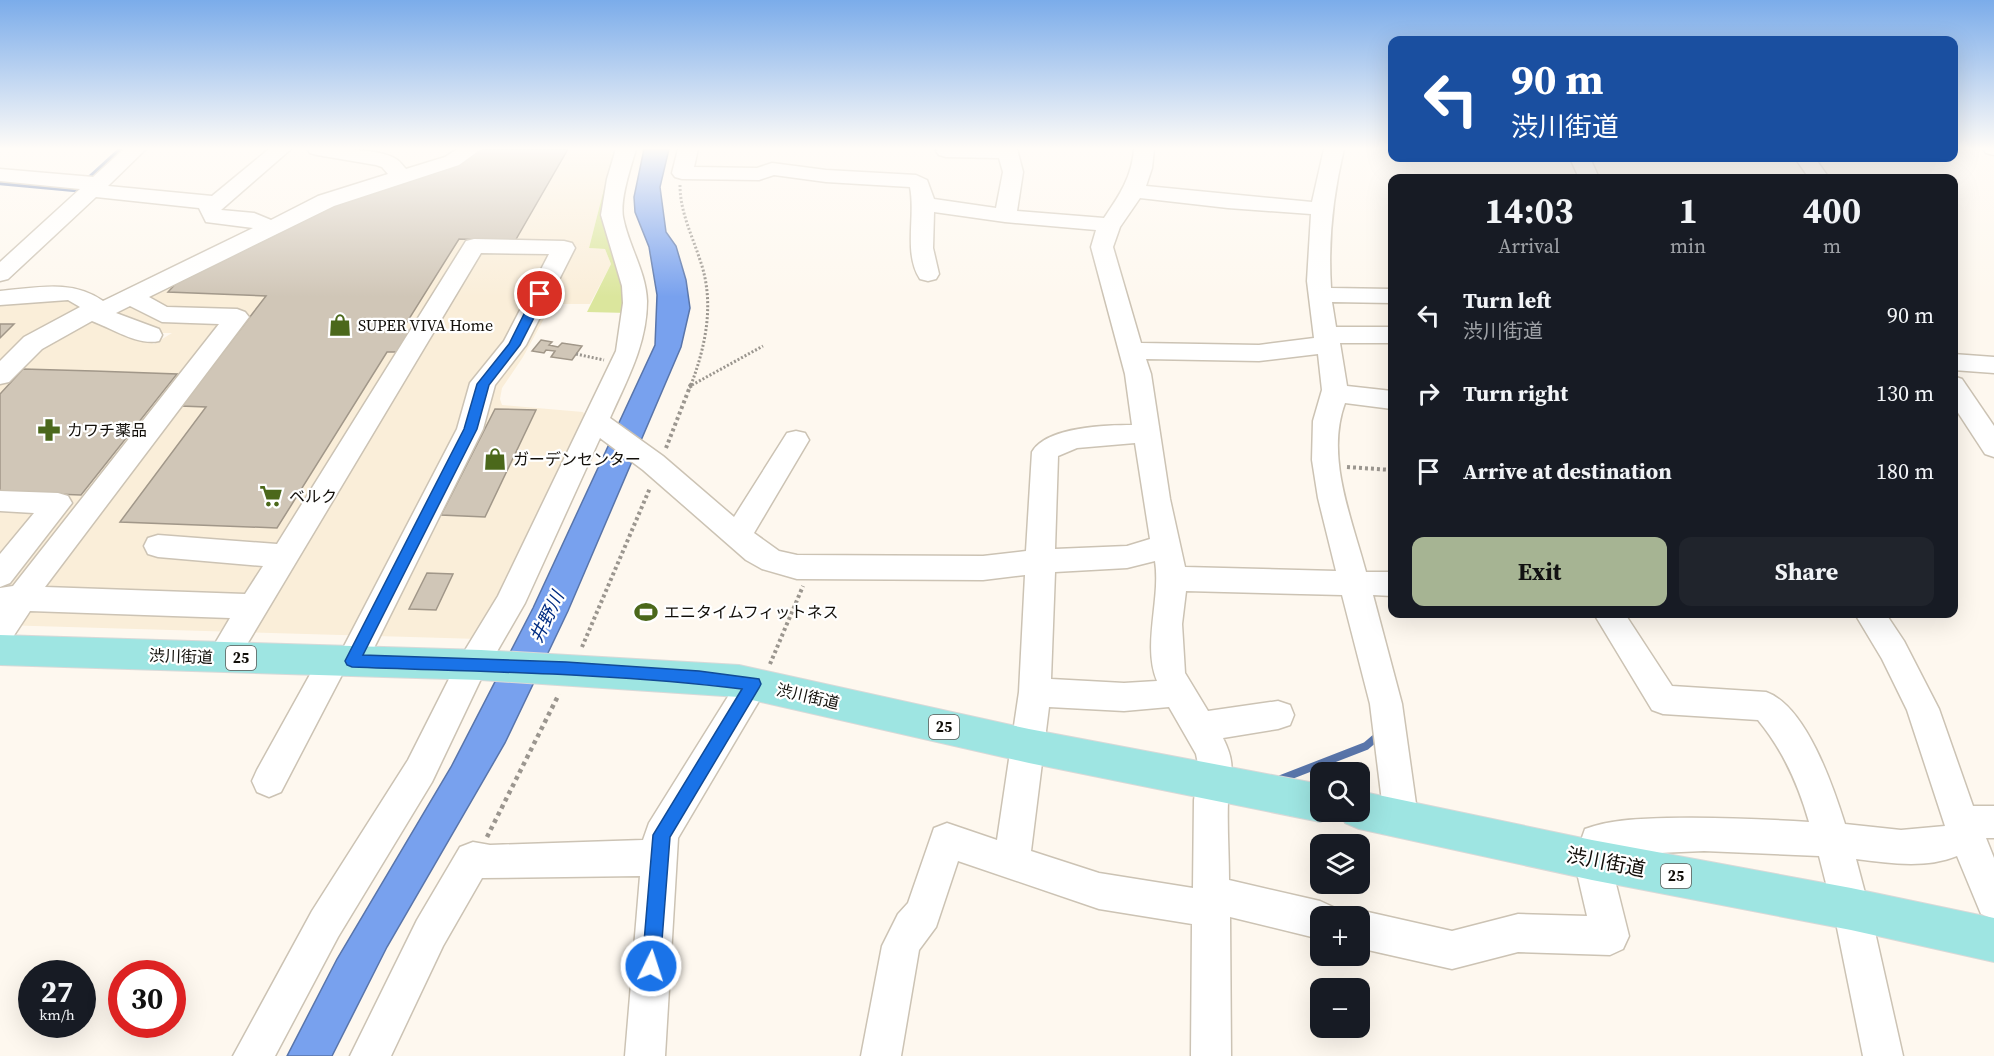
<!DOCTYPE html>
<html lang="en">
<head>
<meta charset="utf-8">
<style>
  body { margin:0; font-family:"Source Serif 4","Noto Sans JP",serif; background:#20242c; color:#f1f3f6; height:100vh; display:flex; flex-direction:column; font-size:22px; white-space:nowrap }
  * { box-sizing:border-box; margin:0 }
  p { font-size:20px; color:#9ea1a6 }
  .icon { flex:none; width:33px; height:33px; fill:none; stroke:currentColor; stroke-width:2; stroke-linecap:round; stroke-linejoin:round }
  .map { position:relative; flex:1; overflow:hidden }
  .drawer { position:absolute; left:1388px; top:174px; width:570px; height:444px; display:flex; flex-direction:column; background:#171b24; border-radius:12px; box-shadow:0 6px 24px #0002 }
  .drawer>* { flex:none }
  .guide { position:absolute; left:1388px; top:36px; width:570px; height:126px; border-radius:12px; box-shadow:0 6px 24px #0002; background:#1a4fa0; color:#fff; overflow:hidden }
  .controls { position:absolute; left:1310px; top:762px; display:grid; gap:12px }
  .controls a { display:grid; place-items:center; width:60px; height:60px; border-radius:12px; background:#171b24; box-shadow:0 6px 24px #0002; font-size:30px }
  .speed { position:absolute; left:18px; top:960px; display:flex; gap:12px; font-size:30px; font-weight:700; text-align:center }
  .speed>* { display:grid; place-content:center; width:78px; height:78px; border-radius:50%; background:#171b24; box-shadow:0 6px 24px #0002; line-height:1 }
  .speed small { font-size:15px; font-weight:400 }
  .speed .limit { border:9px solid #d22; background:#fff; color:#111 }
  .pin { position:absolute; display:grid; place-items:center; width:51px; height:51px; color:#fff; margin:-26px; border:3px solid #fff; border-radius:50%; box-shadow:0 2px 6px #0007 }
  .me { position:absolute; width:66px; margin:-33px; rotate:4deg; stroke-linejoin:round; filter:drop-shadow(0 0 4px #0008) }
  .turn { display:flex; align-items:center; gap:21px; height:126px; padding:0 24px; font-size:27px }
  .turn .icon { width:78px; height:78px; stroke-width:2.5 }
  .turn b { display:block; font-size:42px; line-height:51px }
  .eta { display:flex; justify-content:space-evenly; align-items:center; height:102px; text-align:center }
  .eta b { font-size:36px; font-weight:700; line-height:42px }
  .button { display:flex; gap:12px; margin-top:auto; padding:12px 24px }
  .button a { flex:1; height:69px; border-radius:12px; background:#a6b493; color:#111; font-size:24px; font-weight:700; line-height:69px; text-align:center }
  .button a+a { background:#20242c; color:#f1f3f6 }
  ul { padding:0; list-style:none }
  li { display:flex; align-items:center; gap:18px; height:78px; padding:0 24px }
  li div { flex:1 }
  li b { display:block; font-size:22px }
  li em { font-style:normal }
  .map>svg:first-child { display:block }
</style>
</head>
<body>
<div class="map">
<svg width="1994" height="1056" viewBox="0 0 1994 1056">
  <rect width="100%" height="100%" fill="#fef8ef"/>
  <path fill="#faeed9" d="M477,149h137l-25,99 16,1 6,15 -21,40h-38l-29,53 -21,31 -2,11 2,6 81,7 3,5 -106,222 -480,-14v-323l72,-3 82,45 18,-11h-14l-50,-19 62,-33 297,-125z"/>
  <path fill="#dbe69d" d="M614,149h8l-9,28 15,136 -41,-1 24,-48 -6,-15 -16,-1z"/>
  <path fill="#78a1ee" stroke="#5975aa" stroke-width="1.5" d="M644,149h25l-9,38 6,45 10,14 10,34 4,28 -9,39 -113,264 -63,132 -118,204 -55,109h-45l50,-97 114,-192 82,-159 122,-263 2,-50 -8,-48 -14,-35 -1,-15z"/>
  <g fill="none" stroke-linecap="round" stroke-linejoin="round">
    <path stroke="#5975aa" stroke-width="4.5" d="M0,183l76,7 45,-41"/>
    <path stroke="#5975aa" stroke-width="8" d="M1281,779l85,-33 14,-12"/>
  </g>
  <g fill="#d0c6b7" stroke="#a19789" stroke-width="1.5">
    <path d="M481,149h87l-53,92 -56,-2 -57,91 11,1 -13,21h-13l-110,176 -157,-6 86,-115 -25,-1 85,-110 -98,-4 14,-15 160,-78 124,-39z"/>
    <path d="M0,324h14l-14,14z"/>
    <path d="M541,340l11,2 -3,3 9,2 4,-4 20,3 -10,14 -21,-3 4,-6 -9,-1 -2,3 -12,-2z"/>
    <path d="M23,369l71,2 83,3 -96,121 -81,-3v-98z"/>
    <path d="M495,409l41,1 -51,107 -44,-2z"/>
    <path d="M427,573l26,1 -17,36 -27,-1z"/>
  </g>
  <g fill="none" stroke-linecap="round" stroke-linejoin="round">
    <g stroke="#ccc3b4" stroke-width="3">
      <g id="minor">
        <path d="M124,149h22l-38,37 104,10 57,-47h22l-70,61 33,3 17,7 47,-24 70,-22 -6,-7 -6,-2 -59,-10 -7,-2 -3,-4c22,0 70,-2 89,10 4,2 7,7 10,10l39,-12 12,-8h24l-22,16 -125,41 -185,91 18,10 70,2 8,3 4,5 -204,270 200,7 18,-28 -105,-9 -10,-3 -4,-8 4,-8 10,-3 119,9 189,-303 8,-2 90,2 8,2 3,5 -49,97 -31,40 -12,44 -120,241 -11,4 -8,-3 -63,121 -12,5 -12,-5 -5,-11 5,-11 66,-119 11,-4 8,3 115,-221 13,-46 34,-42 45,-87 -68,-1 -247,413 -11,4 -11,-4 -5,-9 23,-39 -200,-7 -19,29 -11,4v-56l13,-2 206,-262 -57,-2 -32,-16 -14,7 43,16 3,6 -3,6c-21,5 -48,-13 -67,-20l-50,28 -33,33 -9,2v-23l24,-24 56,-30 -12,-7 -68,5v-14c36,-3 72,-12 103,10l150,-73 -47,-6 -7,-14 -103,-11 -88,82 -8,2v-19l80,-73 -80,-8v-12l93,8z"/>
        <path d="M616,149h20c-5,18 -16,49 -13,68 5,28 23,54 24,84 0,43 -20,79 -37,117l53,38 71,61 53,-84 9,-2 9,2 4,7 -55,93 25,18 18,4 186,1 43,-5 6,-99c14,-25 74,-27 100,-27l-7,-51 -34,-127 5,-17 -91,-8 -71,-10 -1,36 6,26 -3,5 -8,2 -8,-2c-17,-26 -4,-63 -10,-92l-84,-5 -52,-7 -15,5 -77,-1 -7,-2 -3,-4 6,-24h20l-4,18 63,1 15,-5 54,7 90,5 11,5 7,19 62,9 7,-36 -4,-14 -53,-1 -7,-2 -3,-4 1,-2h80l6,23 -6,39 87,7c15,-22 28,-41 30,-69h20l-2,19 -6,18 166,16 12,-53h20c-11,46 -16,91 -13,139l61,1v14l-60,-1 4,25h56v16h-52l7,43 45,5v18l-47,-6c-20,54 7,116 21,169h26v24l-19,-1 29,109 16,114 -5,12 -12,4 -12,-4 -5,-12 -14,-114 -28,-109 -156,-4 -4,33 3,49 23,38 70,-10 12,4 4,10 -4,10 -12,4 -55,9c14,28 7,35 5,63 -1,26 1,53 1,79l91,21 13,6 4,9h-17v23l-90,-22 1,139h-40l1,-132 -93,-15 -141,-48 -22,66 -17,23 -18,106h-40l21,-110 16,-32 10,-11 26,-75 13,-5 50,17 22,-148 6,-117 -42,5 -186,-1 -35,-10 -16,-9 -103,-90 -43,-32 -75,165 -45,78 -48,101 -94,155 -63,119h-42l79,-145 96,-151 48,-95 42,-69 118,-245 7,-48 -1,-17 -21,-71 6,-36zM1140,198l88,10 83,6 -4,67 7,57 -55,7 -118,-2 -28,-96 7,-20zM1318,354l4,36 -9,31 -1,39 6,38 18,73 -151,-4 -15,-68 -19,-125 -5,-15 113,2zM1135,443l15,96 -23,7 -72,3 3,-93 19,-8zM1155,561c6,38 -13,84 2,120l-33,2 -73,-4 4,-107 72,-4zM1049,707l75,4 45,-4 27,47 3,15 -5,31 -1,88 -94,-15 -68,-22z"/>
        <path d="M1983,149h11v6l-8,-2z"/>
        <path d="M1570,158h20l9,20h-20z"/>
        <path d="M1795,158h20l14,20h-20z"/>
        <path d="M1953,354l41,3v16l-41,-3z"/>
        <path d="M1953,376l9,3 32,47v31l-9,-3 -32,-49z"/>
        <path d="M0,491l58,2 10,3 4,7 -62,80 -10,4v-33l34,-41 -34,-2z"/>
        <path d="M1594,614h31l47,72 94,6c40,14 67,94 79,132l56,6 44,-4 -38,-116 -25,-51 -27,-45h31l18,27 35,68 34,97h21v32h-8l8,20v61l-13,-5 -24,-58c-32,13 -68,7 -101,3l17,64 30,133h-40l-27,-133 -17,-67 -115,-5 -92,4 -2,5 19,76 -6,13 -13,6 -92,-3 -66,17 -93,-21v-32h-14l14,-6 93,21 66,-17 69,2 -13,-56 11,-31c27,-10 54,-10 82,-11 47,-1 95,1 142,4 -11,-38 -26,-72 -51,-102l-95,-6 -11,-4z"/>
        <path d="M753,670l11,4 5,10 -91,154 -13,218h-40l15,-180 -158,2 -39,68 -52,110h-41l67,-136 43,-73 13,-5 17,3 153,-5 6,-17 93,-149z"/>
      </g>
    </g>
    <g stroke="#d9d9d8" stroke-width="2">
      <g id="major">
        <path d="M0,635l481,15 258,15 290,64 291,55v28h16l-2,4 -14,6 -291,-59 -290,-66 -258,-17 -481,-15z"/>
        <path d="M1359,791l233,49 259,48 143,30v44l-143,-32 -259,-50 -233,-51 -14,-6 -5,-11h19z"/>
      </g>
    </g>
    <g stroke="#9b968f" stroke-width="3" stroke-dasharray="2 2" stroke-linecap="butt">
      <path d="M680,185c0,27 12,50 20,75 15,42 6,85 -9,125"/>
      <path d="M576,354l28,6"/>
      <path d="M692,385l71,-39"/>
    </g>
    <g stroke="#9b968f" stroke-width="4" stroke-dasharray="3 3" stroke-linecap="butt">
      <path d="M689,387l5,-3"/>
      <path d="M666,448l25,-64"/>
      <path d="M1347,467l45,3"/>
      <path d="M582,647l68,-159"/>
      <path d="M770,664l33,-78"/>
    </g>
    <path stroke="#9b968f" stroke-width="4.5" stroke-dasharray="4 4" stroke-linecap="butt" d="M487,837l72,-143"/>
    <use href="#minor" fill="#fff" fill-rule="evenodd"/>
    <use href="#major" fill="#9ee5e2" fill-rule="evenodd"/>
  </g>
  <linearGradient id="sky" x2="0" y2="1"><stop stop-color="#7bacea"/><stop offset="0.5" stop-color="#fffcf8"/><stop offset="1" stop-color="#fffcf8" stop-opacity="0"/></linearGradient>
  <rect width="1994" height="297" fill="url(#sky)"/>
  <path fill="#1a73e8" stroke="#114b97" stroke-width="1.5" d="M540,291l6,3 -26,51 -31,40 -12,44 -114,226 203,7 133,9 60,8 2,5 -2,4 -89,149 -10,129 -2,7 -7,2 -6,-2 -3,-7 11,-131 89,-146c-129,-16 -260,-17 -390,-22l-5,-2 -2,-4 119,-232 13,-45 32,-40 25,-50z"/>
  <defs>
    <g id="shop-bare" transform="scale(1.8)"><path d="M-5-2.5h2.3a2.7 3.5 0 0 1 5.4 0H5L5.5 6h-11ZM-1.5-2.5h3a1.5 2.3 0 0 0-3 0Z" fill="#4b681b" stroke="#fff" stroke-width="2.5" paint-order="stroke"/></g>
    <g id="pharmacy-bare" transform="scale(1.8)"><path d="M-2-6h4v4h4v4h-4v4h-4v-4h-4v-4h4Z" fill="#4b681b" stroke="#fff" stroke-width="2.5" paint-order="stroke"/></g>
    <g id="supermarket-bare" transform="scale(1.8)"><path d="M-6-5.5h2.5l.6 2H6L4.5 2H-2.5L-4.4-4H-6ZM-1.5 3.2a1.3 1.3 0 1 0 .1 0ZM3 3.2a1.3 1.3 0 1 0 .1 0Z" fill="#4b681b" stroke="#fff" stroke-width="2.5" paint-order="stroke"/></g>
    <g id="stadium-bare" transform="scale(1.8)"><path d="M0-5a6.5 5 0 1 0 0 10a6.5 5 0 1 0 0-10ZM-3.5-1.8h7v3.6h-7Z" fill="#4b681b" stroke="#fff" stroke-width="2.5" paint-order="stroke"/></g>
  </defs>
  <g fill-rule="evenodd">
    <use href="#shop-bare" x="340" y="325"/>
    <use href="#pharmacy-bare" x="49" y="430"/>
    <use href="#shop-bare" x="495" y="459"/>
    <use href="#supermarket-bare" x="271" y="496"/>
    <use href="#stadium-bare" x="646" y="612"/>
  </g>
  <g text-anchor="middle" stroke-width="4.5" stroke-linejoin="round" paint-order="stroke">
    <g fill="#fff" stroke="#595754" stroke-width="1.5">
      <rect x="226" y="646" width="30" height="24" rx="4.5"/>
      <rect x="929" y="715" width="30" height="24" rx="4.5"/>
      <rect x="1661" y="864" width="30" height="24" rx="4.5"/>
    </g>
    <g font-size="15" font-weight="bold" fill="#120f0a">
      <text x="241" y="663">25</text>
      <text x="944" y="732">25</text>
      <text x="1676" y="881">25</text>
    </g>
    <g font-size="16" fill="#120f0a" stroke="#fff" text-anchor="start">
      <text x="358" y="331">SUPER VIVA Home</text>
      <text x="67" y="436">カワチ薬品</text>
      <text x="513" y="465">ガーデンセンター</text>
      <text x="289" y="502">ベルク</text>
      <text x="664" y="618">エニタイムフィットネス</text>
    </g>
    <g font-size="16" fill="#120f0a" stroke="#fff">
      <text transform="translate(181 656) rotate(2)" y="6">渋川街道</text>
      <text transform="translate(808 696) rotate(13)" y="6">渋川街道</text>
    </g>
    <g font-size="18" font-style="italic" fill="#012c82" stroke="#fff">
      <text transform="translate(547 617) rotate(-64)" y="6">井野川</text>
    </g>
    <g font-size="20" fill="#120f0a" stroke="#fff">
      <text transform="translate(1606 862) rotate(11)" y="7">渋川街道</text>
    </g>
  </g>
</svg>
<div class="controls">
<a><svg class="icon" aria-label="search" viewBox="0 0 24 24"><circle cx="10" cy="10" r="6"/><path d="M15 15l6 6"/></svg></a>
<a><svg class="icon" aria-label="layers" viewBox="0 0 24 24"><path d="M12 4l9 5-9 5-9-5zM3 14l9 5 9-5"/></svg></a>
<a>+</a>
<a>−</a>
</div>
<div class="speed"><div>27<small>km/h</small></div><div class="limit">30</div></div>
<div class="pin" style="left:540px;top:294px;background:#d93025"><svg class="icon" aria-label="arrive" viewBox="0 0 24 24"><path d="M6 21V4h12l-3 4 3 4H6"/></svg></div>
<svg class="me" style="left:651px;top:966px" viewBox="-20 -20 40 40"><circle r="17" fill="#1a73e8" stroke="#fff" stroke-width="3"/><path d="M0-11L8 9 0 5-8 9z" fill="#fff"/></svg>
<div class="guide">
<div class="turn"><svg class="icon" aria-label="left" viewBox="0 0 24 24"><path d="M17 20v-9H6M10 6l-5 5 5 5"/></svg><div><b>90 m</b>渋川街道</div></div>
</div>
<section class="drawer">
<div class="eta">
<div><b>14:03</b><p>Arrival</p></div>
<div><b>1</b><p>min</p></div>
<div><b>400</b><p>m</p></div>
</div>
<ul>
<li><svg class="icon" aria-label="left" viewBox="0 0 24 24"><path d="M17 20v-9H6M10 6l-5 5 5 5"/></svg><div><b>Turn left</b><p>渋川街道</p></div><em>90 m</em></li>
<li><svg class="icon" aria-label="right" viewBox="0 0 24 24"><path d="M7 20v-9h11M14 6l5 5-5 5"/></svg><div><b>Turn right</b></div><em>130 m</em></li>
<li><svg class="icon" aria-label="arrive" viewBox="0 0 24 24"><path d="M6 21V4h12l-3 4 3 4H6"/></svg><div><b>Arrive at destination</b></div><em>180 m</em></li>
</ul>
<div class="button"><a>Exit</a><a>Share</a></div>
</section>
</div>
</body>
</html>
